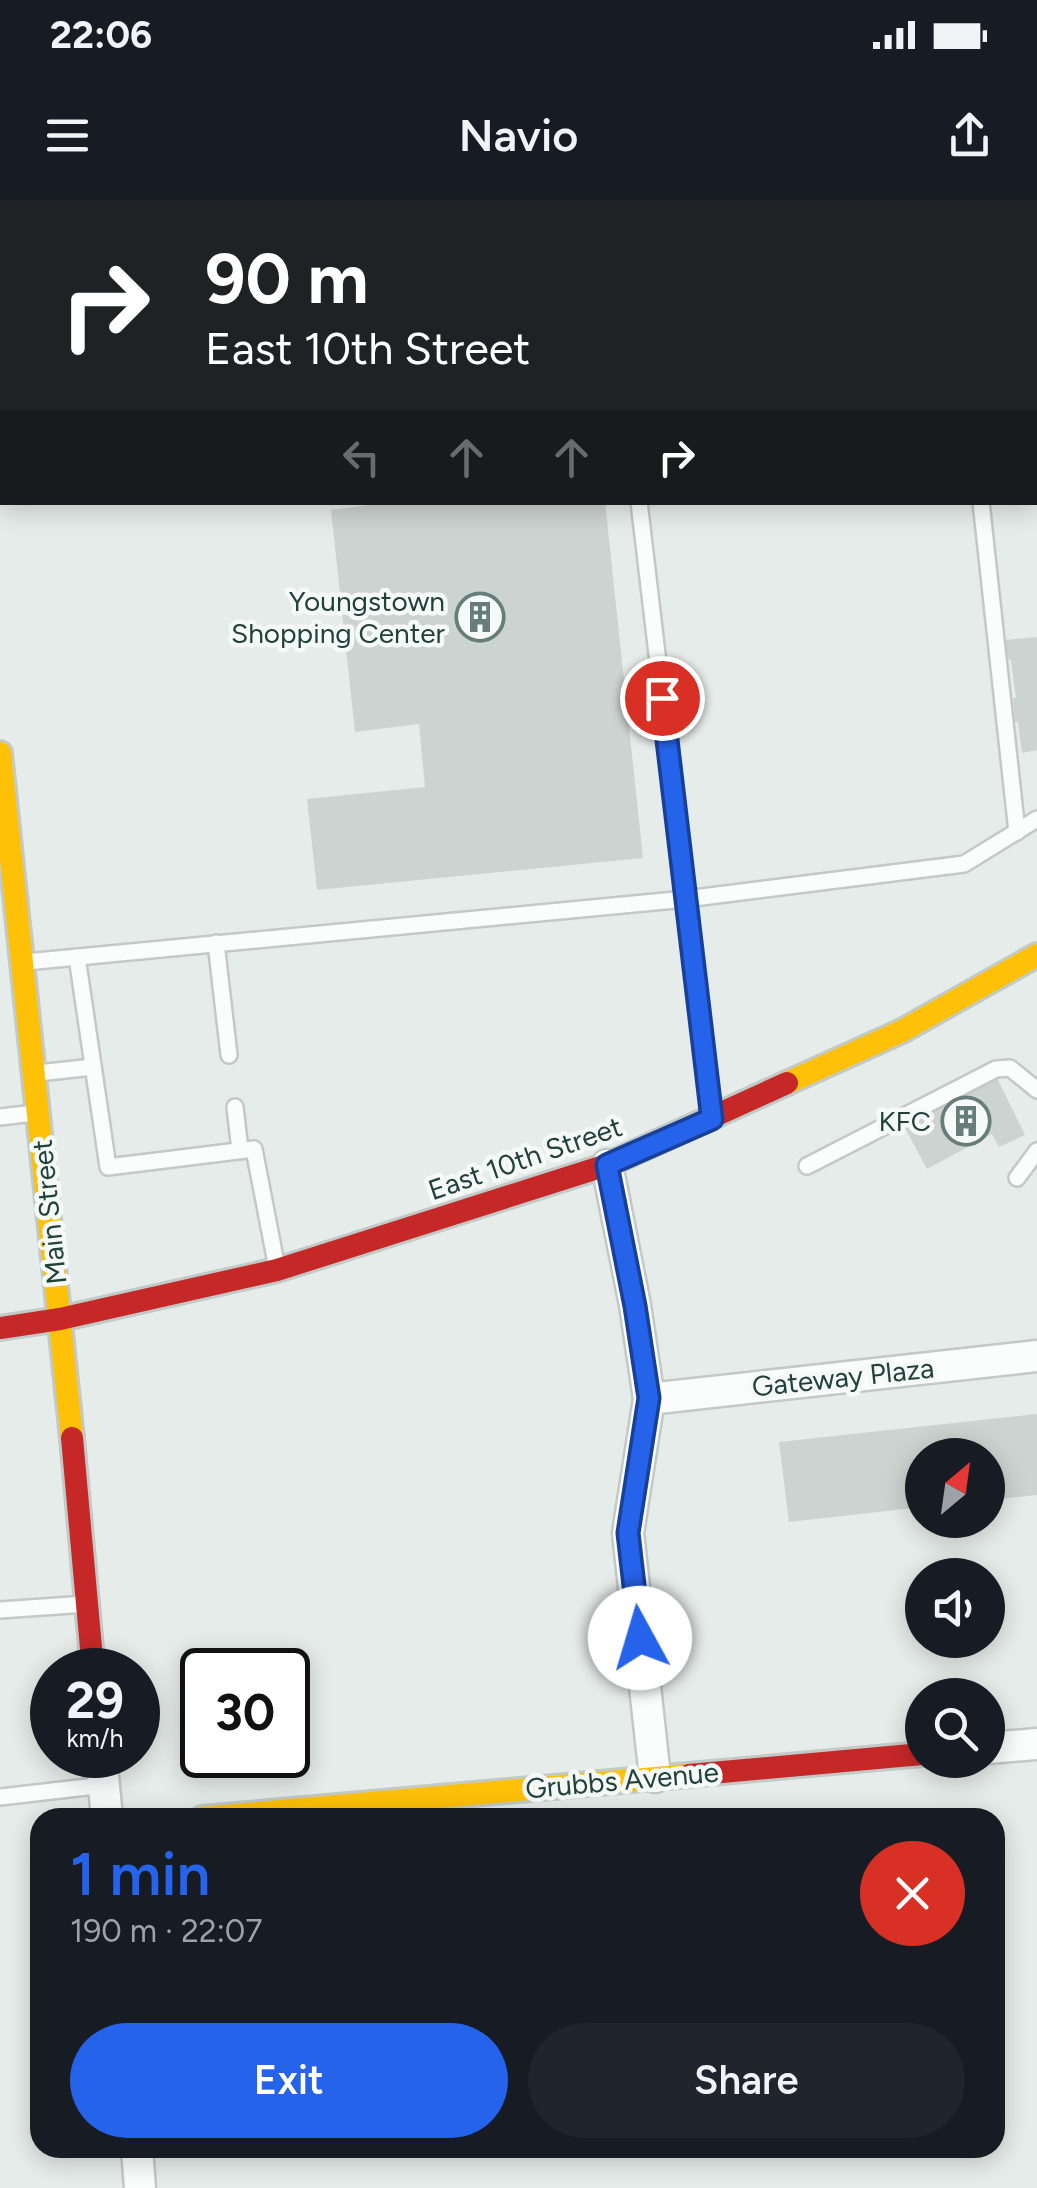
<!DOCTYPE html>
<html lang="en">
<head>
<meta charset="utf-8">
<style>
  body { margin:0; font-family:Figtree,sans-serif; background:#20242c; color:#f1f3f6; height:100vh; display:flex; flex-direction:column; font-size:38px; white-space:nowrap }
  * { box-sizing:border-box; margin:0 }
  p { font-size:32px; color:#9ea1a6 }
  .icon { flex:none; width:55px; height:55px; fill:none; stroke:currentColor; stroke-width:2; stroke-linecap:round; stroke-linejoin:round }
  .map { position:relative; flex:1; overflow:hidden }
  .panel { position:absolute; left:30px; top:1608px; width:975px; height:350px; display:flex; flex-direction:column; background:#171b24; border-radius:30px; box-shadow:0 5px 25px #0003 }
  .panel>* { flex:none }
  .hud { position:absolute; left:0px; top:0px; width:1038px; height:305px; box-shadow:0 5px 25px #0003; background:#202124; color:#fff; overflow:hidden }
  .needle { width:65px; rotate:29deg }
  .buttons { position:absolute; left:905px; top:1238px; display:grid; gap:20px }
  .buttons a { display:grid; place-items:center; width:100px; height:100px; border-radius:50%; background:#171b24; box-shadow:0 5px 25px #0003; font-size:50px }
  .speed { position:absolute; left:30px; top:1448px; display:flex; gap:20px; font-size:50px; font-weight:700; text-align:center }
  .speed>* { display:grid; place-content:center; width:130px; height:130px; border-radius:50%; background:#171b24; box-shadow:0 5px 25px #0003; line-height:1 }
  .speed small { font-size:25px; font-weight:400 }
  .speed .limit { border:5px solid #111; border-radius:15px; background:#fff; color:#111 }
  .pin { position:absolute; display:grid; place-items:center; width:85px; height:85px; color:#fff; margin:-42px; border:5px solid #fff; border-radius:50%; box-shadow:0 2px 10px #0007 }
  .me { position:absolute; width:110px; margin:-55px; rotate:354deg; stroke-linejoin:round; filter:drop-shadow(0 0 8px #0008) }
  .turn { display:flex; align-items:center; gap:35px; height:210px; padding:0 40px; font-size:45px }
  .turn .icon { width:130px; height:130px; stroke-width:2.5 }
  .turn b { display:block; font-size:70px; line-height:85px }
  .lanes { display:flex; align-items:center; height:95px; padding:0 40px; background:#0003; justify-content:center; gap:50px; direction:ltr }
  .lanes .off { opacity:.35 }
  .round { display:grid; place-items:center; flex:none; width:105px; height:105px; border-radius:52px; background:#20242c }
  .head { display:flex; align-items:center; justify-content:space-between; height:170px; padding:0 40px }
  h1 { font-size:60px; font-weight:600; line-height:75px; color:#2563eb }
  .primary-button { display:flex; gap:20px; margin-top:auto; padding:20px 40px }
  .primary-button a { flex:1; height:115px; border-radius:60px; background:#2563eb; color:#fff; font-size:40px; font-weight:600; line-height:115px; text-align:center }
  .primary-button a+a { background:#20242c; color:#f1f3f6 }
  .status { display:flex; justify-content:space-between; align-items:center; height:70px; padding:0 50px; background:#171b24; direction:ltr }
  .status svg { height:28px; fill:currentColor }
  header { display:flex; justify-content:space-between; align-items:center; height:130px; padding:0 40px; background:#171b24; font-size:45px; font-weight:600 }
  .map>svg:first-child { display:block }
</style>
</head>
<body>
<div class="status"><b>22:06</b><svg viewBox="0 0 49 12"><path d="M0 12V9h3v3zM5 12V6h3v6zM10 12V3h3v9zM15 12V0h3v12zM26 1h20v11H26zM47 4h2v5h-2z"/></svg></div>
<header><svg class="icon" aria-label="menu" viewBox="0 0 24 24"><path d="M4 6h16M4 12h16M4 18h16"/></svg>Navio<svg class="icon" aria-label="share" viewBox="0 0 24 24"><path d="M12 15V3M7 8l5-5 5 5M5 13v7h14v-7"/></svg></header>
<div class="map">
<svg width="1037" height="1988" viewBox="0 0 1037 1988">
  <rect width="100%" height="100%" fill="#e6ece9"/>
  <g fill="#cdd3d1">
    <path d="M390,302h215l38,356 -326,32 -10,-91 118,-12 -6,-63 -64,8 -24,-222z"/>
    <path d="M1037,437v113l-15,3 -4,-31h-3l-2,-24h3l-5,-38 -3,-1 -3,-19z"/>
    <path d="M996,876l29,59 -26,12 -7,-13 -65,35 -23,-43z"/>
    <path d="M1037,1214v81l-49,5v-45h-66v52l-133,15 -10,-80z"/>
  </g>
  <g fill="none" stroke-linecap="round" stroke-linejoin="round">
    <g stroke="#c3c9c6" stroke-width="20">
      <g id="lane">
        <path d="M968,0l2,2"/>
        <path d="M642,2l3,-2"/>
        <path d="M1035,99l2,3"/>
        <path d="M1035,256l2,1"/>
        <path d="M639,302l72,607"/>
        <path d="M981,302l36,330"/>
        <path d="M216,743l13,112"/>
        <path d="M77,757l31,210 146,-18 22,114"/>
        <path d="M26,762l660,-63 278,-35 73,-45"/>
        <path d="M38,873l55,-6"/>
        <path d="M235,907l5,43"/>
        <path d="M0,917l34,-4"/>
        <path d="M807,966l189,-97 14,-1 27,22"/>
        <path d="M1017,978l20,-27"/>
        <path d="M0,1410l86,-6"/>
        <path d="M0,1597l104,-12"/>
      </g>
    </g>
    <g stroke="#c3c9c6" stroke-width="35">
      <g id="street">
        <path d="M607,965l28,140 14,94 -21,134 27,244"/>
        <path d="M649,1199l388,-43"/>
        <path d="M988,1548l49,-4"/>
        <path d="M101,1555l6,63"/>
        <path d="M137,1948l3,40"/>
      </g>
    </g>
    <g stroke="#c1cac6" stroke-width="28">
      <g id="slow">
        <path d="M0,553l72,685"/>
        <path d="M787,883l115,-52 135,-76"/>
        <path d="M202,1618l487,-43"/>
      </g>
    </g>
    <g stroke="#c1cac6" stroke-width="28">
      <g id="jam">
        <path d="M0,1128l60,-9 217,-49 330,-105 180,-82"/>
        <path d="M72,1238l21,232"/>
        <path d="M689,1575l233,-21"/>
      </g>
    </g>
    <use href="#lane" stroke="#fbfcfc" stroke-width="15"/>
    <use href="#street" stroke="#fbfcfc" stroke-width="30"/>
    <use href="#slow" stroke="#ffc107" stroke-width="22"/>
    <use href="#jam" stroke="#c62828" stroke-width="22"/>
  </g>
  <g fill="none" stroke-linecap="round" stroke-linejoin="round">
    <g stroke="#184099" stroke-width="25">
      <path id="route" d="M640,1438l-12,-105 21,-135 -14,-92 -28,-141 105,-46 -50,-421"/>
    </g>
    <use href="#route" stroke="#2563eb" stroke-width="18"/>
  </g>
  <defs>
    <g id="building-ring" transform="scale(2.5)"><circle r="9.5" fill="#f5faf8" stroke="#677d77" stroke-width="1.5"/><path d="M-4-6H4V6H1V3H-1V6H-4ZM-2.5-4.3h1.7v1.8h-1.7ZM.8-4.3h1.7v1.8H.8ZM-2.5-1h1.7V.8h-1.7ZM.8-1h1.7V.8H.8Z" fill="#677d77"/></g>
  </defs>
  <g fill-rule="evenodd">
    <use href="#building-ring" x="480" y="417"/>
    <use href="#building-ring" x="966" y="921"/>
  </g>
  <g text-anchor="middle" stroke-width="9" stroke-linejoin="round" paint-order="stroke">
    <g font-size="28" fill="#224139" stroke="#f5faf8" text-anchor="end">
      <text x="445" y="411">Youngstown<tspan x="445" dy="32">Shopping Center</tspan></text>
      <text x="931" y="931">KFC</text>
    </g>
    <g font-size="28" fill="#224139" stroke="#f5faf8">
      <text transform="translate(525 958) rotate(-19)" y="10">East 10th Street</text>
      <text transform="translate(49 1012) rotate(-96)" y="10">Main Street</text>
      <text transform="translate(843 1177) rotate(-6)" y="10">Gateway Plaza</text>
      <text transform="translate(622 1580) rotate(-5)" y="10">Grubbs Avenue</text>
    </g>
  </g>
</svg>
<div class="buttons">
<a><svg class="needle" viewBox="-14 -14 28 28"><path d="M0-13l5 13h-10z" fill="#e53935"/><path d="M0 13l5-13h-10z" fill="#9ea1a6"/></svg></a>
<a><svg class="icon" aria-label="sound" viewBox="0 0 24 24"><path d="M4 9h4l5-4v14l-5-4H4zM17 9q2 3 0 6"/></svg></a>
<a><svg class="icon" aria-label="search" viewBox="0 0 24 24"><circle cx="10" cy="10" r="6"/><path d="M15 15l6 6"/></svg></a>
</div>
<div class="speed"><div>29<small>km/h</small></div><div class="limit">30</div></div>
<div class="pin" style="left:662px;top:498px;background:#d93025"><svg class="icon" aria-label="arrive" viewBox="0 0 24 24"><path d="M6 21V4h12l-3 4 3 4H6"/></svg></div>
<svg class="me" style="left:640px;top:1438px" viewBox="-20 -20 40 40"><circle r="19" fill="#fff"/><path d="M0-13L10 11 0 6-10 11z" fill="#2563eb"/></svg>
<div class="hud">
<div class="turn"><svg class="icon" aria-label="right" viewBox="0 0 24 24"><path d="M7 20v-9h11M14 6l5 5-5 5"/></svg><div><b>90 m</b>East 10th Street</div></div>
<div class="lanes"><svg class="icon off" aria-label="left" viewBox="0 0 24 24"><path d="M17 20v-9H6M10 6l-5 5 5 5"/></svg><svg class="icon off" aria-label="ahead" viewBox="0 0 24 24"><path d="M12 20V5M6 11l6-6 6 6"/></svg><svg class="icon off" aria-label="ahead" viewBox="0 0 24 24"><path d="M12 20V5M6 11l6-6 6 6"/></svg><svg class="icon" aria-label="right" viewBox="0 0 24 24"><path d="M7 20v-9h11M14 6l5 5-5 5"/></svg></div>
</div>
<section class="panel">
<div class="head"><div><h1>1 min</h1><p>190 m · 22:07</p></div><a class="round" style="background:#d93025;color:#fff"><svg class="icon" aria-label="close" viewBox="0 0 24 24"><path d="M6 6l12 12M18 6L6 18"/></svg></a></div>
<div class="primary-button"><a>Exit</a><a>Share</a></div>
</section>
</div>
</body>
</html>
